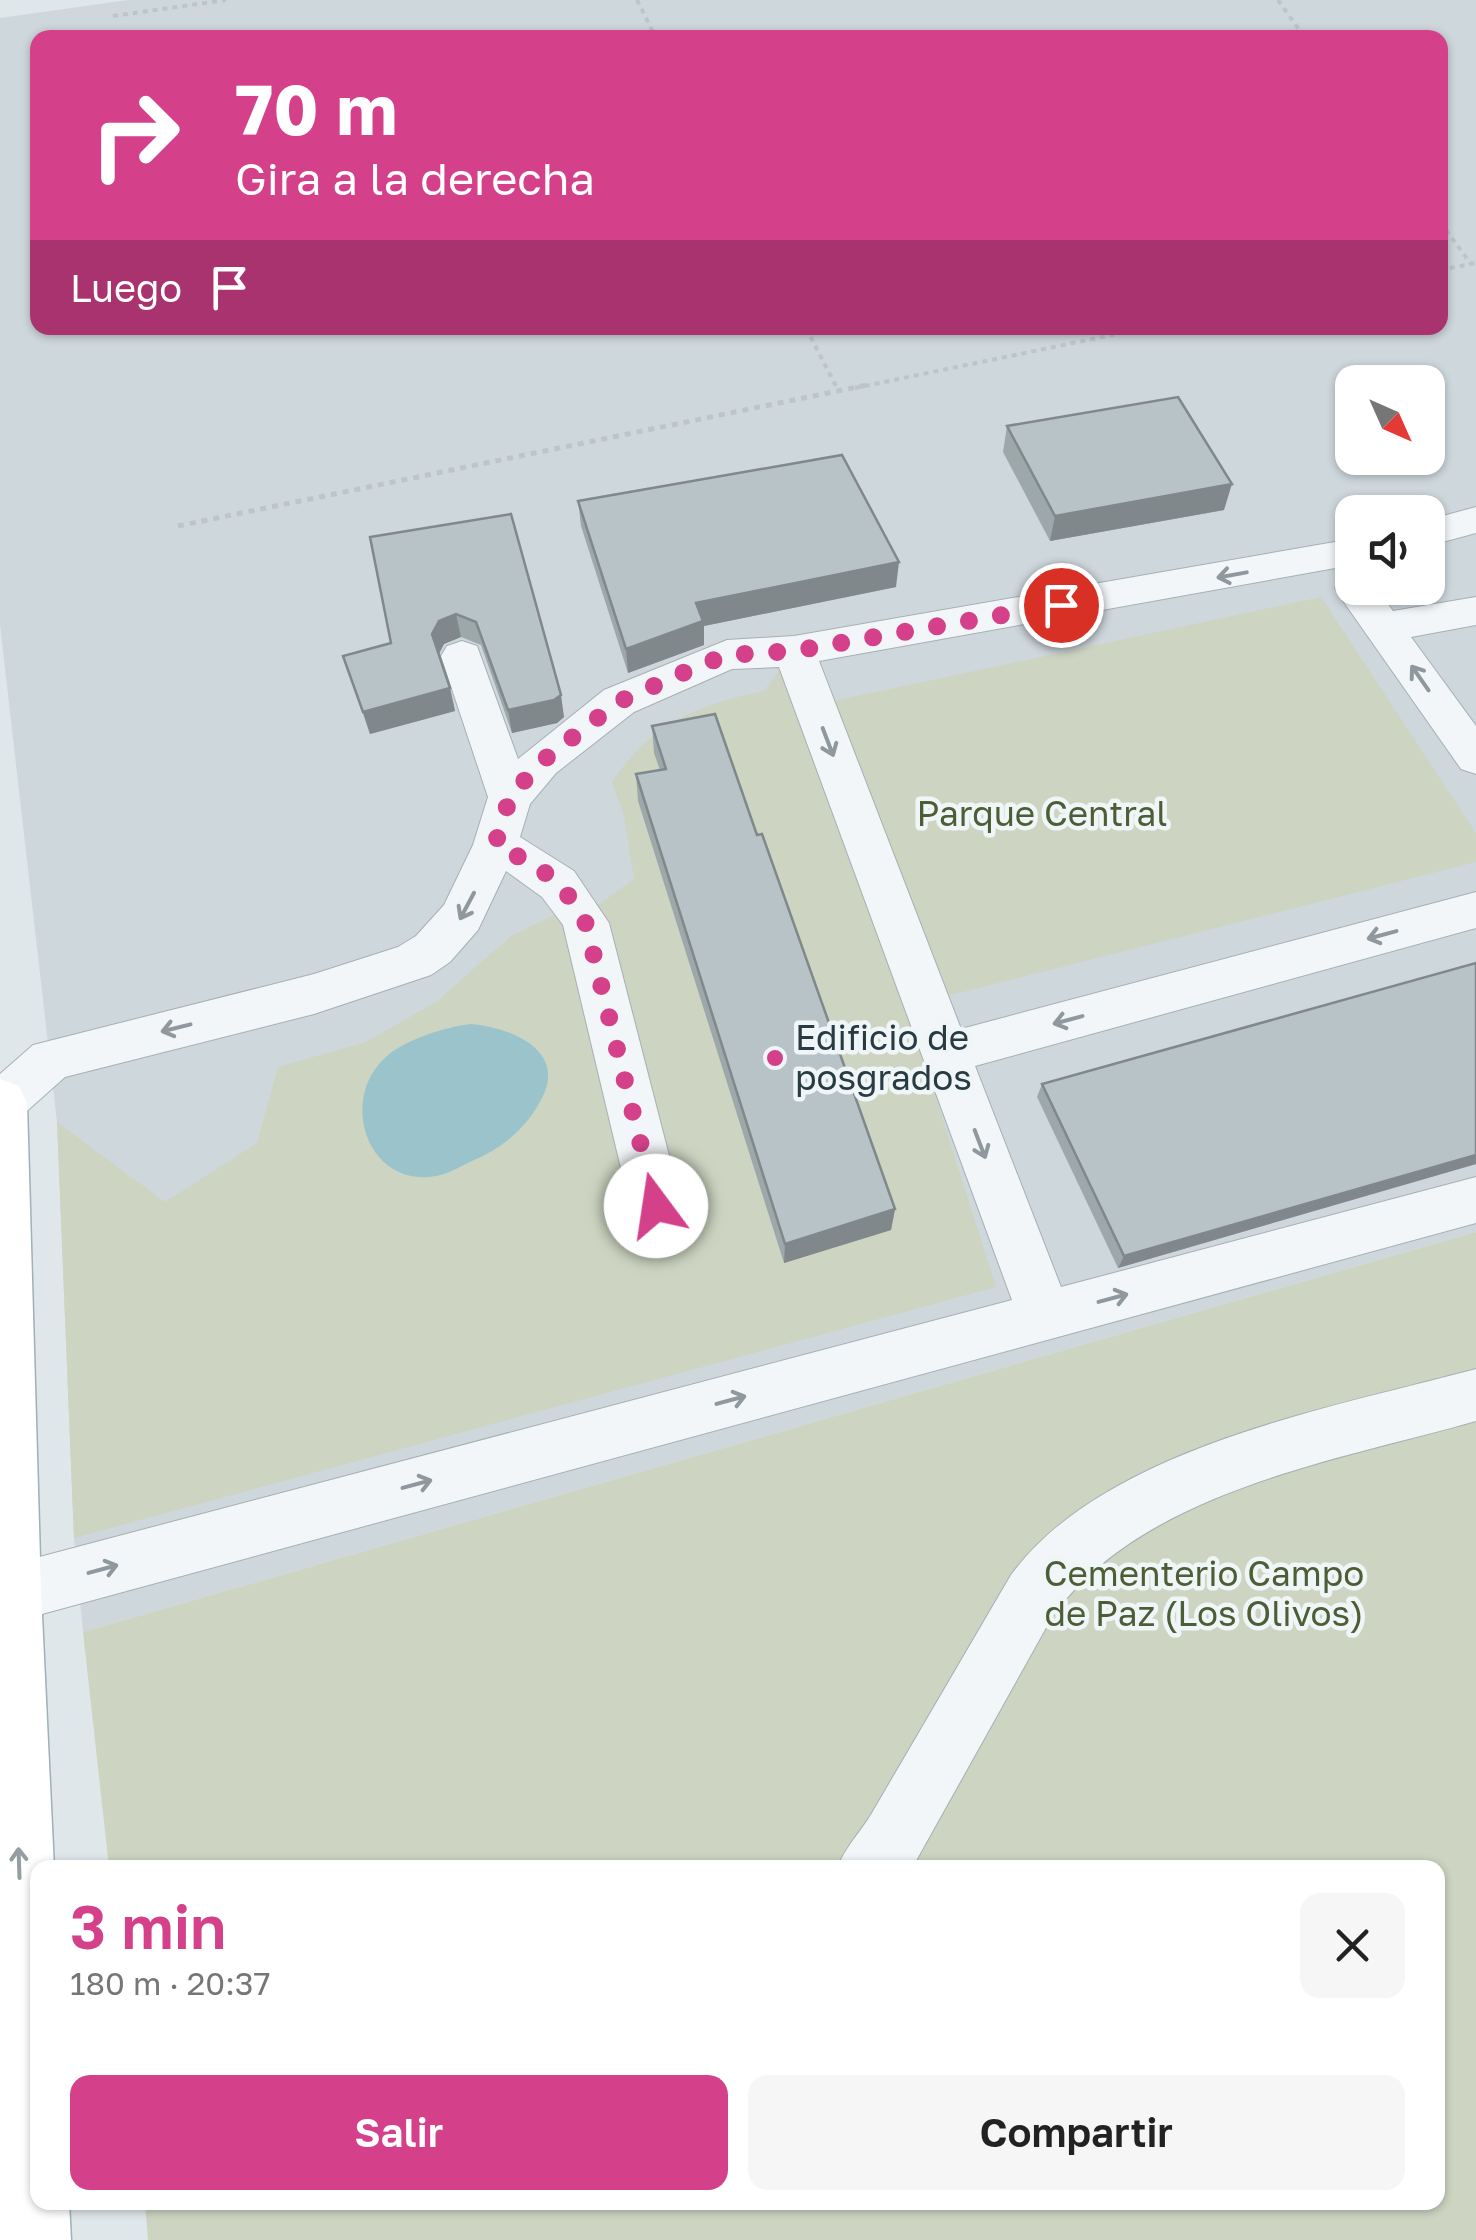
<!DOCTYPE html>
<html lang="es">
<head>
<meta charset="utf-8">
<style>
  body { margin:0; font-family:"Golos Text",sans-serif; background:#f6f6f6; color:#222; height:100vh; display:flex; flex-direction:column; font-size:38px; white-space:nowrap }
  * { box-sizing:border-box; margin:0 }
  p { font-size:32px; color:#767676 }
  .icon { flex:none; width:55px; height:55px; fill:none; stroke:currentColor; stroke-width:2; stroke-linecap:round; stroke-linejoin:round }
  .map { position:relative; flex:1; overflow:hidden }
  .sheet { position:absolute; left:30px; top:1860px; width:1415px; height:350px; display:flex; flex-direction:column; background:#fff; border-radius:20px; box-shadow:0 2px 8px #0004 }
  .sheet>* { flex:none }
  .hud { position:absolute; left:30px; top:30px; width:1418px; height:305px; border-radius:20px; box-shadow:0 2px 8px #0004; background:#d4408a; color:#fff; overflow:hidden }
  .needle { width:65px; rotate:135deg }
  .fabs { position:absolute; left:1335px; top:365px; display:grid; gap:20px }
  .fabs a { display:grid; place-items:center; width:110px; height:110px; border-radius:20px; background:#fff; box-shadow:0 2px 8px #0004; font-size:50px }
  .pin { position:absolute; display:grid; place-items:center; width:85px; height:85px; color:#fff; margin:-42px; border:5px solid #fff; border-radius:50%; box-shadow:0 2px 10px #0007 }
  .me { position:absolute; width:110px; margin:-55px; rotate:346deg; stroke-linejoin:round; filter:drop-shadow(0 0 8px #0008) }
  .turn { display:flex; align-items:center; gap:35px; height:210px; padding:0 40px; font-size:45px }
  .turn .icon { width:130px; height:130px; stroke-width:2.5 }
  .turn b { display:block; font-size:70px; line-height:85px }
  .then { display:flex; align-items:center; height:95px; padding:0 40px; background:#0003; gap:20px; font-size:38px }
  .round { display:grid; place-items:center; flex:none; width:105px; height:105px; border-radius:20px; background:#f6f6f6 }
  .summary { display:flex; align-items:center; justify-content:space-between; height:170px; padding:0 40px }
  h1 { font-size:60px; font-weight:600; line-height:75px; color:#d4408a }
  .button { display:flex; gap:20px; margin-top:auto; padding:20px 40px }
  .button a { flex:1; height:115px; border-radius:20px; background:#d4408a; color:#fff; font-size:40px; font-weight:600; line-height:115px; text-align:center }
  .button a+a { background:#f6f6f6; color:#222 }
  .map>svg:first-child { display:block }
</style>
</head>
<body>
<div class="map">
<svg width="1476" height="2240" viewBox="0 0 1476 2240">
  <rect width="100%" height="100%" fill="#e0e7ea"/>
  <path fill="#ced7dc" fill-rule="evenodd" d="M128,0h1348v1232l-1393,400 -9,-94 -17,-416 -57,-497v-607zM38,38h1402v290h-1402zM1352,382h76v76h-76zM1352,512h76v76h-76z"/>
  <g fill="#cdd4c1">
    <path d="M1321,597l155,236v29l-529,134 -113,-295z"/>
    <path d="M794,651l202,636 -922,251 -17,-416 108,80 92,-59 21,-76 88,-25 70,-40 75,-66 43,-21 47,-12 33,-24 -10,-64 -12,-33c39,-59 85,-77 152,-91z"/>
    <path d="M1476,1232v1008h-1328l-3,-37 1293,-1v-334l-1329,-1 -26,-235z"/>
  </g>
  <path fill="#9ac3cb" d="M471,1024c36,3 95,24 72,72 -15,31 -40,52 -71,65 -11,5 -24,13 -36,15 -68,13 -99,-77 -49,-120 20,-17 58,-29 84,-32z"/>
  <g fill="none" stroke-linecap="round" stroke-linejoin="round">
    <g stroke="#a5b0b4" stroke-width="2">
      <g id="minor">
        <path d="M1476,507v26l-48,13v-26z"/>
        <path d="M1352,539v26l-533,96 142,368 515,-137v36l-501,138 86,221 415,-110v46l-1467,400 -9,-3v-52l9,-3 1003,-265 -233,-633 -47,2 -98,43 -78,61 -26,31 -10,33 54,34 35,52 73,283 -8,16 -18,7 -18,-7 -8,-16 -67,-281 -21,-28 -36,-26 -28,59 -28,32 -19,13 -117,39 -249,63 -47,42 -18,6v-51l33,-29 281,-71 84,-27 18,-11 28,-31 29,-60 15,-48 -47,-141 6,-10 15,-5 15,5 41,113 86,-69 123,-50 67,-4z"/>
        <path d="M1352,575v13h24l17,23 83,-14v28l-65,12 65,89v48l-15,-5 -120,-171 -6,-10 6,-10z"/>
        <path d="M1476,1369v52c-140,40 -334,70 -424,196l-140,251h-75c9,-22 23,-35 35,-55l139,-238c93,-127 320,-167 465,-206z"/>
      </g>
    </g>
    <g stroke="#9fb0b6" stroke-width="3">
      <path id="major" d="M0,1079l19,7 8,17 14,491 13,274h-16v334h31l2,38h-71z"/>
    </g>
    <g stroke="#bec5c9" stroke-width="4" stroke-dasharray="5 5" stroke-linecap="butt">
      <path d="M637,0l19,38"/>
      <path d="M1278,0l27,38"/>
      <path d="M113,16l113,-16"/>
      <path d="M1440,222l31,42"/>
      <path d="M1440,270l36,-7"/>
      <path d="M806,328l31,60"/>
      <path d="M855,388l291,-60"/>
    </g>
    <path stroke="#bec5c9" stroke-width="5" stroke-dasharray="6 6" stroke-linecap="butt" d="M178,526l689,-141"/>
    <use href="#minor" fill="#f3f6f8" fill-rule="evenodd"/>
    <use href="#major" fill="#fff" fill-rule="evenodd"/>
  </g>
  <g fill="#9da8ab">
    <path d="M1007,426l217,84 -174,31 -47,-89z"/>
    <path d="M578,501l318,86 -192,39v19l-76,28 -47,-147z"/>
    <path d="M511,514l53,203 -7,6 -45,10 -31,-88 -20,-8 -17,7 -5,10 11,34 5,23 -85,23 -27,-78 48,-13z"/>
    <path d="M652,726l105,109 138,374 -4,21 -107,33 -146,-462 -2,-27 24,-4 -6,-17z"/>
    <path d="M1476,963v201l-358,104 -81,-171 5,-13z"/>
  </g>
  <g fill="#80888b">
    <path d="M1232,484l-8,26 -174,31 5,-25z"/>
    <path d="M899,562l-3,25 -192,39v19l-76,28 -2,-24 70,-46z"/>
    <path d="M456,614l5,23 -17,7 -7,13 -5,-23 7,-13z"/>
    <path d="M450,688l5,23 -85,23 -7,-22z"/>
    <path d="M561,695l3,22 -7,6 -45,10 -4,-23z"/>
    <path d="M1476,1155v9l-358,104 6,-12z"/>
    <path d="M895,1209l-4,21 -107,33 1,-19z"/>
  </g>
  <g fill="#b7c3c7" stroke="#80888b" stroke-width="2.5">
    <path d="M1178,397l54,87 -177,32 -48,-90z"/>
    <path d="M842,455l57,107 -203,41 7,18 -77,28 -48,-148z"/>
    <path d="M511,514l50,181 -7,5 -46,10 -32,-88 -20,-8 -17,7 -7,13 18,54 -87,24 -20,-56 48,-13 -21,-106z"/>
    <path d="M715,714l42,121 5,-1 133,375 -110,35 -149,-470 30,-5 -14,-43z"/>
    <path d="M1476,963v192l-352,101 -82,-172z"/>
  </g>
  <defs><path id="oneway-shaft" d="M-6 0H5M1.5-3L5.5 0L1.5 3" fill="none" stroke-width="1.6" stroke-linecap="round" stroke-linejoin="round" transform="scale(2.5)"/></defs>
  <g stroke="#8e989d">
    <use href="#oneway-shaft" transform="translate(1232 575) rotate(170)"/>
    <use href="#oneway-shaft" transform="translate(1420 678) rotate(-125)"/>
    <use href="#oneway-shaft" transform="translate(828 742) rotate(69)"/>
    <use href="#oneway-shaft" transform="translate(467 906) rotate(118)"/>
    <use href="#oneway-shaft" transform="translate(1382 935) rotate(165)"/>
    <use href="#oneway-shaft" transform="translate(1068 1020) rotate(165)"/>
    <use href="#oneway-shaft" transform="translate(176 1028) rotate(166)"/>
    <use href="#oneway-shaft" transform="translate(980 1144) rotate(69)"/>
    <use href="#oneway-shaft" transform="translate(1113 1298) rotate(-15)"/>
    <use href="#oneway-shaft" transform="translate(731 1400) rotate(-15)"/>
    <use href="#oneway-shaft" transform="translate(417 1484) rotate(-15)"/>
    <use href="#oneway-shaft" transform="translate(103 1569) rotate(-15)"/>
  </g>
  <use stroke="#949da0" href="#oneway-shaft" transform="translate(19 1863) rotate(-92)"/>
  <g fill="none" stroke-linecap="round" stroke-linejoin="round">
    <path stroke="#d4408a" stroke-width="18" stroke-dasharray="0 32.4" d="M656,1206l-70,-282c-25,-47 -46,-57 -91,-79l15,-48 31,-35 77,-60 76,-34 33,-13 67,-4 267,-46"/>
  </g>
  <circle fill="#d4408a" stroke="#f0f5f7" stroke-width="4" cx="775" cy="1058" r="10"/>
  <g text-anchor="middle" stroke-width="9" stroke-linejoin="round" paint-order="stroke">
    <g font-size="35" fill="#4b5e35" stroke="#f0f5f7">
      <text x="1042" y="826">Parque Central</text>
      <text x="1204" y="1586">Cementerio Campo<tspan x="1204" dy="40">de Paz (Los Olivos)</tspan></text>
    </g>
    <g font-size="35" fill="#283b42" stroke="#f0f5f7" text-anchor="start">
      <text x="795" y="1050">Edificio de<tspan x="795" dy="40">posgrados</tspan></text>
    </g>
  </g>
</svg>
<div class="fabs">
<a><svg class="needle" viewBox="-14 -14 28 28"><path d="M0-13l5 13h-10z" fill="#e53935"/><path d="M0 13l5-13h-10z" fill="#767676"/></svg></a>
<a><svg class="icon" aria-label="sound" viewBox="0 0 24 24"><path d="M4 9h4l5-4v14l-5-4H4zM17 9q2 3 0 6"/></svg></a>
</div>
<div class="pin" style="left:1061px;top:605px;background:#d93025"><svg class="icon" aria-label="arrive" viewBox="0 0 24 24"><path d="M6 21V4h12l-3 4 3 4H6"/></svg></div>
<svg class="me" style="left:656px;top:1206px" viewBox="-20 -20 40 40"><circle r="19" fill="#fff"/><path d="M0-13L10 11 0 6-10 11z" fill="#d4408a"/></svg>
<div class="hud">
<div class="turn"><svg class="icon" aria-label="right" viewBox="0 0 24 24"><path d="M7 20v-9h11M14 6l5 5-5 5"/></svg><div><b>70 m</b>Gira a la derecha</div></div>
<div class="then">Luego<svg class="icon" aria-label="arrive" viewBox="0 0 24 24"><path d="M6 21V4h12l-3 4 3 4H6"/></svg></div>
</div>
<section class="sheet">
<div class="summary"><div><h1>3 min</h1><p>180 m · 20:37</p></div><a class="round"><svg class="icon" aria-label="close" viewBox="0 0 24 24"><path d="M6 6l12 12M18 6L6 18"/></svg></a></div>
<div class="button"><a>Salir</a><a>Compartir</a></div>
</section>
</div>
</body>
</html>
